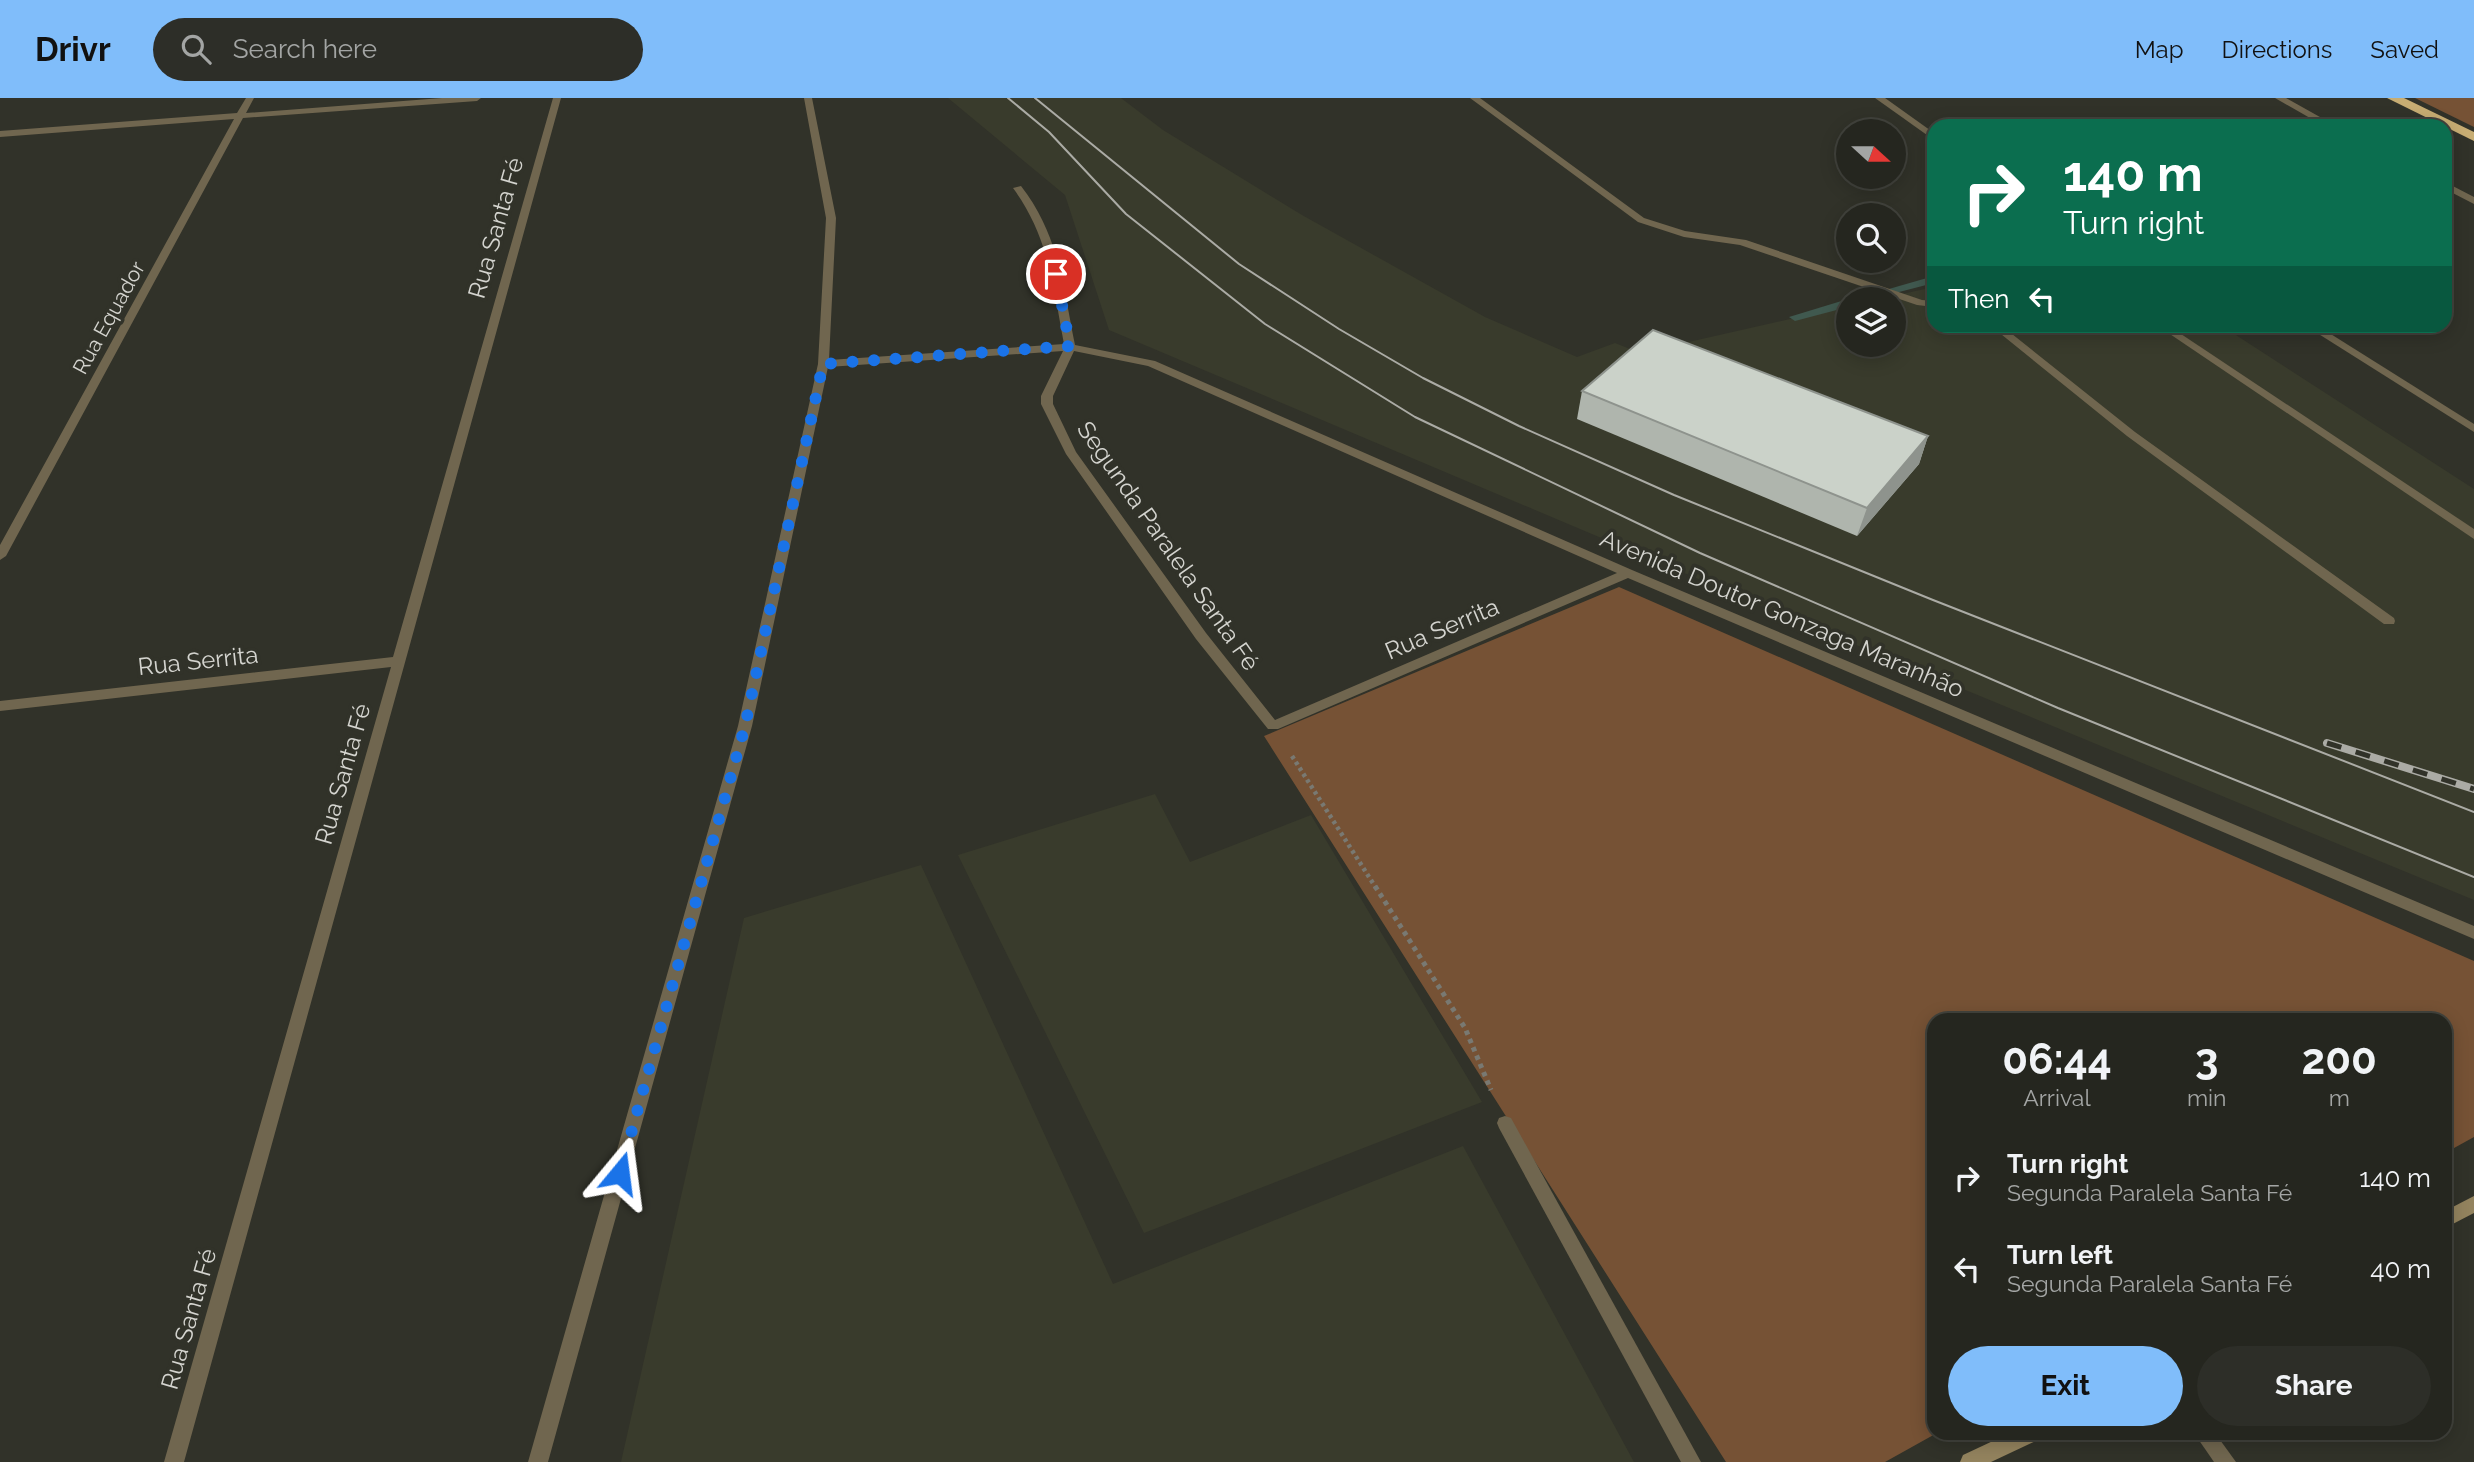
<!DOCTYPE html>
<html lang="en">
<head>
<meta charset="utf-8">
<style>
  body { margin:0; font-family:Raleway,sans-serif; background:#2d2e28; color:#f1f3f6; height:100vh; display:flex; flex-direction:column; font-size:26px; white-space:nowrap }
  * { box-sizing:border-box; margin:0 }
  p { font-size:23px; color:#a3a5a4 }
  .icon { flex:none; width:38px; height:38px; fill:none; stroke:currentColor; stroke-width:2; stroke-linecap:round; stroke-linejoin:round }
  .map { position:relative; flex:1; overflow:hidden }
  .panel { position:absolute; left:1927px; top:915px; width:525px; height:427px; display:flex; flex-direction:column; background:#25261f; border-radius:21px; box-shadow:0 4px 18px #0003,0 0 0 2px #42433d }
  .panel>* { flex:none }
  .hud { position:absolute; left:1927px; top:21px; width:525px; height:214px; border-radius:21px; box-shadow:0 4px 18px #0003,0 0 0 2px #42433d; background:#0b6e4f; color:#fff; overflow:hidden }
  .needle { width:46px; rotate:111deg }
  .tools { position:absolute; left:1836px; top:21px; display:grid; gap:14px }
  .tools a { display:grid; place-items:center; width:70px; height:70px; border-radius:50%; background:#25261f; box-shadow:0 4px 18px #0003,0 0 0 2px #42433d; font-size:35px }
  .pin { position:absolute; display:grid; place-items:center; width:60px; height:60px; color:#fff; margin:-30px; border:4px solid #fff; border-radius:50%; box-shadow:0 2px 7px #0007 }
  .me { position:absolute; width:77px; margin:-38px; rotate:16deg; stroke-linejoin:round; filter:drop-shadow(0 0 5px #0008) }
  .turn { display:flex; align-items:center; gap:24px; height:147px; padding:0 21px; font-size:32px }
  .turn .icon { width:91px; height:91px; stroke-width:2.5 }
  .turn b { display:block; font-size:49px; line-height:60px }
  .then { display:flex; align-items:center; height:66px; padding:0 21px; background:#0003; gap:14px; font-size:26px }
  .eta { display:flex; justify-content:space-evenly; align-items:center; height:119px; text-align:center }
  .eta b { font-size:42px; font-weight:700; line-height:49px }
  .action { display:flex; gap:14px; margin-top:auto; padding:14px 21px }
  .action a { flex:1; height:80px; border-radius:42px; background:#80bdfa; color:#111; font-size:28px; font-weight:700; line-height:80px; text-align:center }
  .action a+a { background:#2d2e28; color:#f1f3f6 }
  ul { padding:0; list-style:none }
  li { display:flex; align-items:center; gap:21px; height:91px; padding:0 21px }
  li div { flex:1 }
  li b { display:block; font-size:26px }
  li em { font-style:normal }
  header { display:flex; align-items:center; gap:42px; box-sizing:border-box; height:98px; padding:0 35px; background:#80bdfa; color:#111 }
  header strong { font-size:33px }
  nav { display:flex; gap:38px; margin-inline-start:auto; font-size:24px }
  .search { width:490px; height:63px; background:#2d2e28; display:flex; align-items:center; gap:18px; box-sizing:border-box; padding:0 24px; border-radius:38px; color:#a3a5a4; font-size:26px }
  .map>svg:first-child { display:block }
</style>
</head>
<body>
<header>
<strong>Drivr</strong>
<div class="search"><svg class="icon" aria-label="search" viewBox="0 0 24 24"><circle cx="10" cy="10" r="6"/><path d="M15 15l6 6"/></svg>Search here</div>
<nav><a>Map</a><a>Directions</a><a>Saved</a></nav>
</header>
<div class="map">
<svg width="2474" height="1364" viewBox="0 0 2474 1364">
  <rect width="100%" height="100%" fill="#313229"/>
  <g fill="#393b2c">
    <path d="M948,0h173l42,32 139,85 183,102 92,40 38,-14 25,10 208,-47v39h46v-46h-15l55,-12v39h288l252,163v411l-688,-284 -677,-286 -44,-135z"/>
    <path d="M1155,696l35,68 121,-47 171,287 -338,131 -186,-378z"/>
    <path d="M921,767l192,419 350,-138 171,316h-1013l123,-544z"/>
  </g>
  <g fill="#765235">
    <path d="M2415,0h59v29z"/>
    <path d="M1619,489l855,374v176l-29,16v-133h-511v413h3l-52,29h-159l-462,-726z"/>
  </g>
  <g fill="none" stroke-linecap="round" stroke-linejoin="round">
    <g fill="#40594f" fill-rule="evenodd">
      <path d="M1934,178v7l-62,16h-18z"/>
      <path d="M1848,201v8l-53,14 -6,-4z"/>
    </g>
    <path stroke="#797972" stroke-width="4.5" stroke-dasharray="3.5 3.5" stroke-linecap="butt" d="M1292,658l84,132"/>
    <path stroke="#797972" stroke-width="5" stroke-dasharray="4.5 4.5" stroke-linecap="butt" d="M1375,788l90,142 26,62"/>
    <g fill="#70664f" fill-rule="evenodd">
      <path d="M1470,0h10l164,120 41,13 61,9 176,60 12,1v6l-17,-2 -177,-60 -56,-8 -46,-15z"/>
      <path d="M1875,0h10l49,35v7z"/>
      <path d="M1991,228h11l133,106 259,186 1,3 -1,3h-10l-257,-188z"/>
      <path d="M2158,228h11l305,203v10z"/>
      <path d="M1505,1018l6,2 190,344h-20l-182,-334 -2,-5 2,-5z"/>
    </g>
    <g fill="#70664f" fill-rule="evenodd">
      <path d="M246,0h8l-8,15 196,-15h39l-4,3 -234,17 -237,438 -6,4v-15l234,-426 -234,18v-6l237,-18z"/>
      <path d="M553,0h8l-377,1364h-20l227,-795 -391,44v-10l393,-44z"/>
      <path d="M804,0h8l24,120 -7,142 235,-16c-11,-58 -15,-107 -51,-156l8,-2c38,49 42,100 54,159l80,16 477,209 842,356v13l-846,-361 -350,151h-10l-72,-90 -130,-185 -25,-50v-8l22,-45 -235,16 -76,359 -204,736h-20l210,-736 80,-362 8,-146zM1074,253l74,15 469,207 -342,147 -69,-87 -130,-181 -23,-48v-8z"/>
      <path d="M2275,0h11l50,28h-12z"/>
      <path d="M2445,84l29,15v7l-29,-15z"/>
      <path d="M2306,228h12l156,98v8z"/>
      <path d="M2194,1335h21l21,29h-22z"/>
    </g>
    <g fill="#93835e" fill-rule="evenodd">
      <path d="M2474,1098v17l-29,15v-17z"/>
      <path d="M2010,1335h30l-2,7 -47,22h-31l3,-7z"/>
    </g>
    <path fill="#c7ad73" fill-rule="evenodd" d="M2387,0h17l70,34v9z"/>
    <g stroke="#ababa5" stroke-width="2">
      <path d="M1008,0l41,34 77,82 139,110 150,93 285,136 358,155 416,169"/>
      <path d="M1035,0l204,166 100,65 84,49 96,48 155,69 259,105 541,212"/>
    </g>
    <g stroke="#ababa5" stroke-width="8">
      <path id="rail" d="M2327,645l147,46"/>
    </g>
    <use href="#rail" stroke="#313229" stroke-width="5" stroke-dasharray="15" stroke-linecap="butt"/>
  </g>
  <path fill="#afb5ad" d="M1582,293l346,45 -9,28 -62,72 -280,-117z"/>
  <path fill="#8e938d" d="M1928,338l-9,28 -62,72 10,-28z"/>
  <path fill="#cbd2c9" stroke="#8e938d" stroke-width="2" d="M1653,232l275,106 -61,72 -285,-117z"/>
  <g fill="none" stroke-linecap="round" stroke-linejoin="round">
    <path stroke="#1a73e8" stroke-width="12" stroke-dasharray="0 21.6" d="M620,1075l125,-447 78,-362 247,-18 -14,-72"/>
  </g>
  <g text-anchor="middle" stroke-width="7" stroke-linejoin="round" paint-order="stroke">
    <g font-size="21" fill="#d4d4cf" stroke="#313229">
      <text transform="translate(109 220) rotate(-61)" y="7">Rua Equador</text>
    </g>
    <g font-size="24" fill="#d4d4cf" stroke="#313229">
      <text transform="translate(496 130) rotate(-74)" y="8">Rua Santa Fé</text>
      <text transform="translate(1168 448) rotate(55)" y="8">Segunda Paralela Santa Fé</text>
      <text transform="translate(1782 516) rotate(23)" y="8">Avenida Doutor Gonzaga Maranhão</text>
      <text transform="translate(1442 531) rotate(-23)" y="8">Rua Serrita</text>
      <text transform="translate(198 563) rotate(-6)" y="8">Rua Serrita</text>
      <text transform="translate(343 676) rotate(-74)" y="8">Rua Santa Fé</text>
      <text transform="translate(189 1221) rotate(-74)" y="8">Rua Santa Fé</text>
    </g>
  </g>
</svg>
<div class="tools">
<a><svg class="needle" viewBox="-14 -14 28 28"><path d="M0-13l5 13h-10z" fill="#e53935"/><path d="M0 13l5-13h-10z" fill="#a3a5a4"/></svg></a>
<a><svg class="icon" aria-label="search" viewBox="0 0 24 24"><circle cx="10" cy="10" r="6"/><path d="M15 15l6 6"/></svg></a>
<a><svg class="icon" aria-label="layers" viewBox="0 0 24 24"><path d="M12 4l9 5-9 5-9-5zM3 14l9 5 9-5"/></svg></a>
</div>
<div class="pin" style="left:1056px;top:176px;background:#d93025"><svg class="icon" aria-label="arrive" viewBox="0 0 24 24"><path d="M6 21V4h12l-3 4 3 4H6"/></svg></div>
<svg class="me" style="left:620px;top:1075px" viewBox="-20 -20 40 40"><path d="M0-17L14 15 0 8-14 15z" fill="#1a73e8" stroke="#fff" stroke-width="4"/></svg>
<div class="hud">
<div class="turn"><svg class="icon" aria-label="right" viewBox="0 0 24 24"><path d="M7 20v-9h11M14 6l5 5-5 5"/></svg><div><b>140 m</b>Turn right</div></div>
<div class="then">Then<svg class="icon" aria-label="left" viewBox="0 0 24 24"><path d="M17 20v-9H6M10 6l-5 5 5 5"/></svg></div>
</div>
<section class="panel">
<div class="eta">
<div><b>06:44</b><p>Arrival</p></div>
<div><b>3</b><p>min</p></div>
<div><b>200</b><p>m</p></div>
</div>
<ul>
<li><svg class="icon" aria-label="right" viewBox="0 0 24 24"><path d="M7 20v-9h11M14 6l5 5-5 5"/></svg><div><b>Turn right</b><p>Segunda Paralela Santa Fé</p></div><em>140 m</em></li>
<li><svg class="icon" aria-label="left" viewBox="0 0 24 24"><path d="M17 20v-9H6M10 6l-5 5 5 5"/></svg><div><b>Turn left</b><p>Segunda Paralela Santa Fé</p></div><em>40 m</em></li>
</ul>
<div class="action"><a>Exit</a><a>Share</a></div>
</section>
</div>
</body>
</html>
